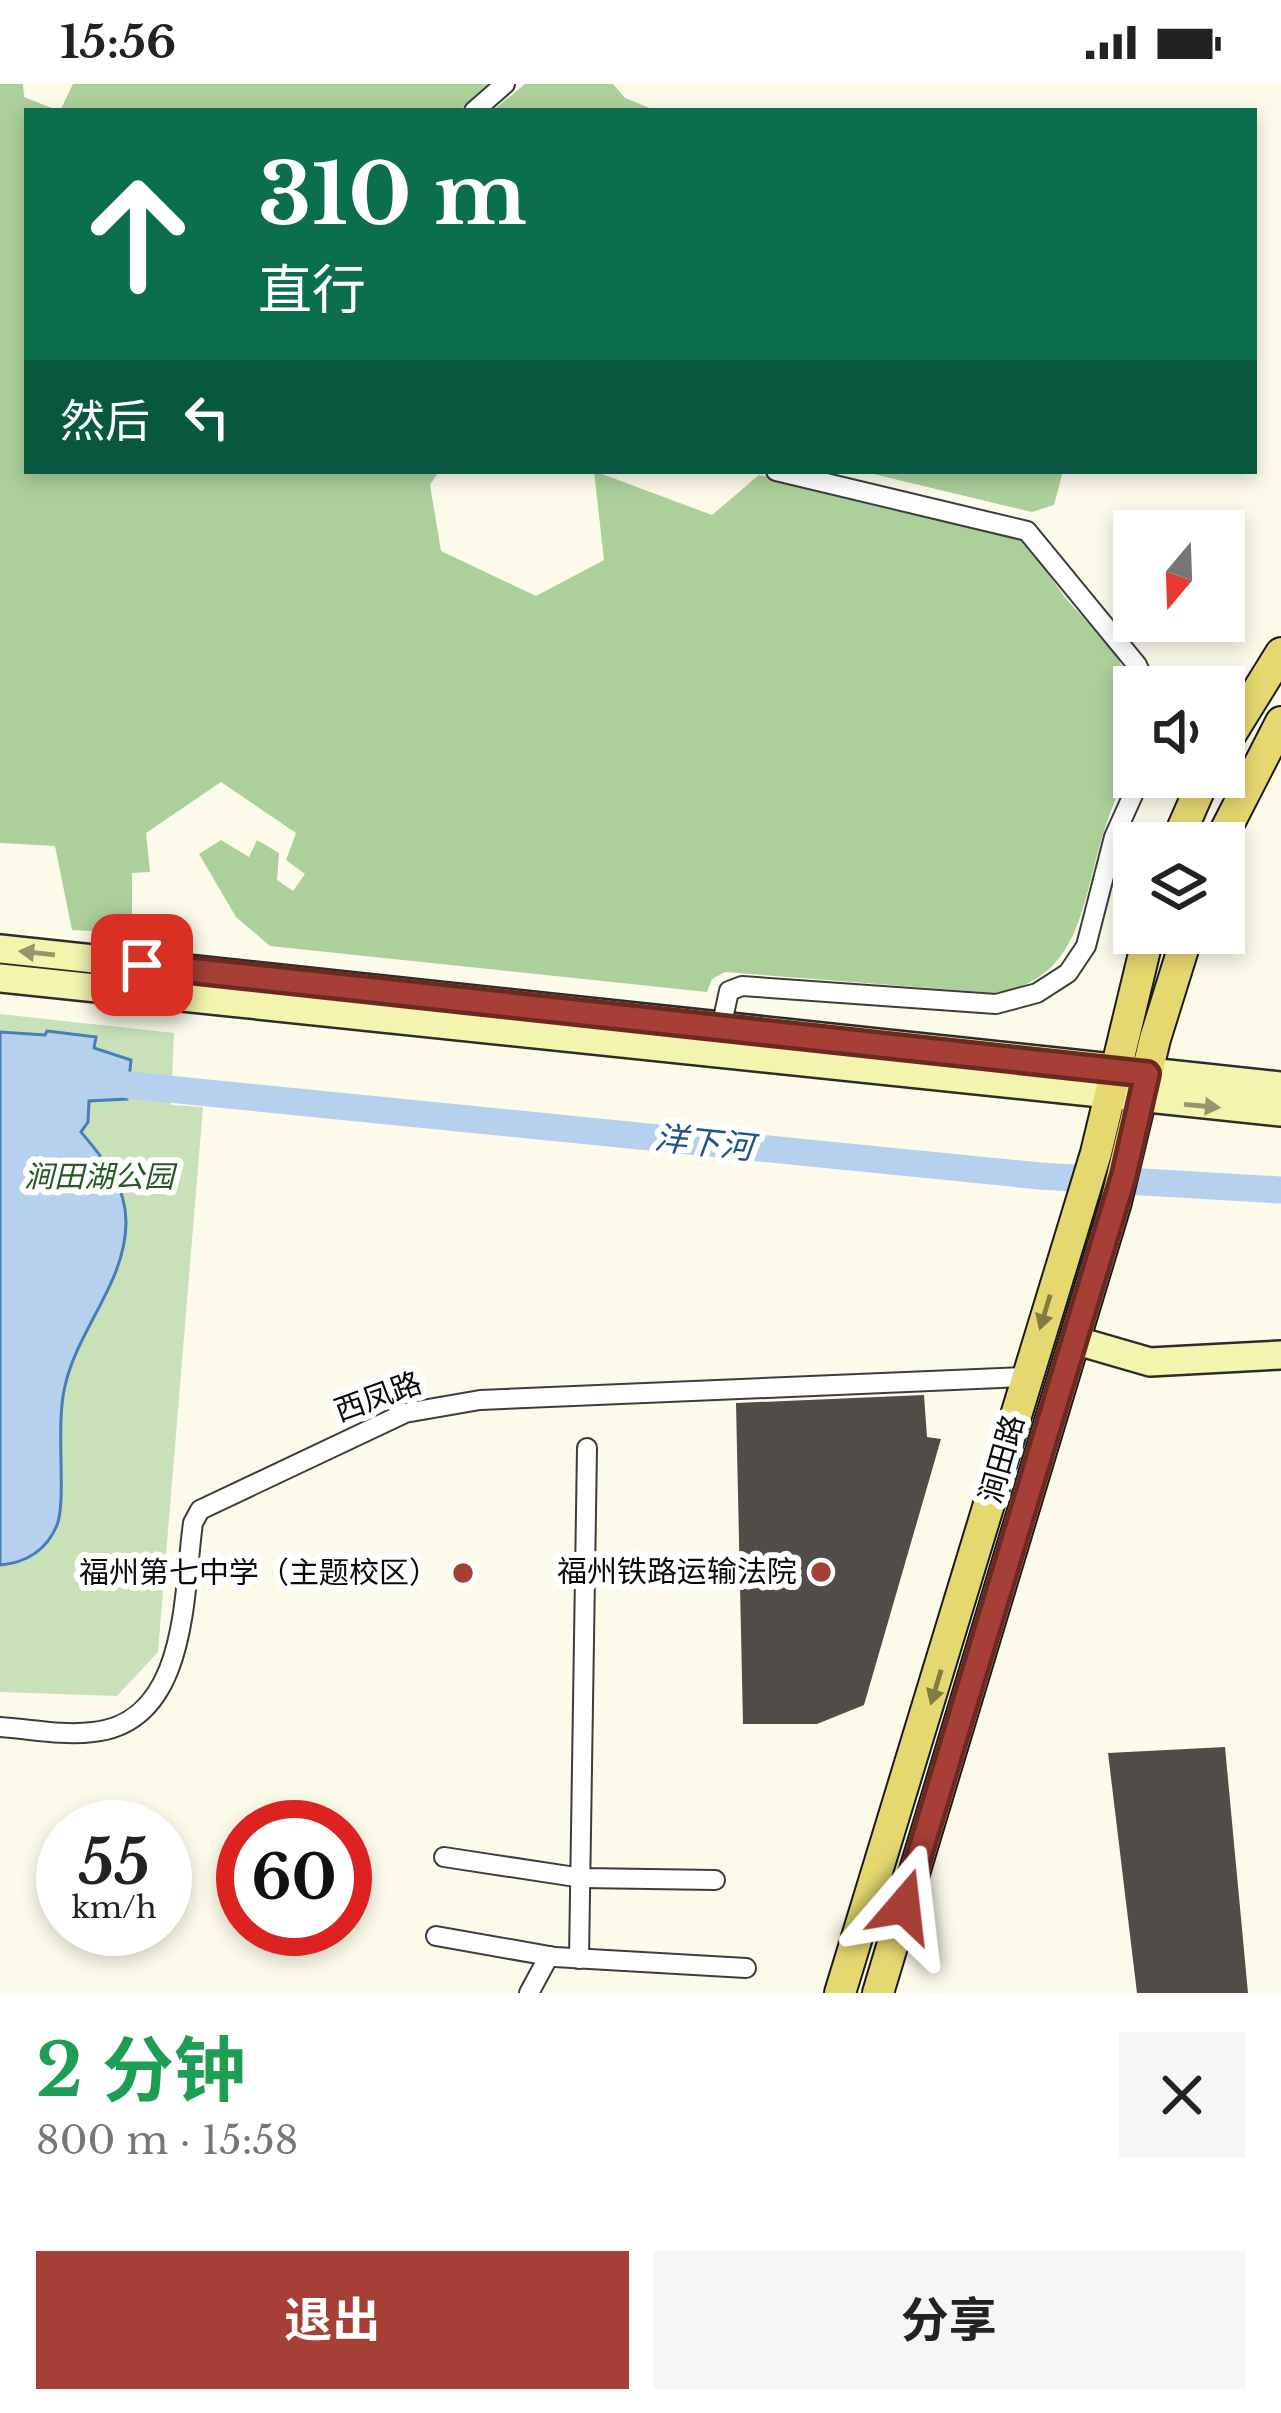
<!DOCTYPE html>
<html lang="zh">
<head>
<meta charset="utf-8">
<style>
  body { margin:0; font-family:"Libre Baskerville","Noto Sans SC",serif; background:#f6f6f6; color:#222; height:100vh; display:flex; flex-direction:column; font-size:45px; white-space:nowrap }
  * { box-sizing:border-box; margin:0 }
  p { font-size:39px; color:#767676 }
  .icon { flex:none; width:66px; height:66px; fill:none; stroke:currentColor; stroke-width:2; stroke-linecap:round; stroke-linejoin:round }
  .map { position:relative; height:1909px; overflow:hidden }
  .sheet { display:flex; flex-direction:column; background:#fff; flex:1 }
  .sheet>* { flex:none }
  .top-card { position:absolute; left:24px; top:24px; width:1233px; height:366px; border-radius:0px; box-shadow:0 6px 18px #0003; background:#0b6e4f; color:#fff; overflow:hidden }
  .needle { width:78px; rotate:199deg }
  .tools { position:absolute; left:1113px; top:426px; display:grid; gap:24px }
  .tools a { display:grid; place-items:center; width:132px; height:132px; border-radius:0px; background:#fff; box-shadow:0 6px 18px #0003; font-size:60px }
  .speed { position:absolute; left:36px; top:1716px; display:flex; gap:24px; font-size:60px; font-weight:700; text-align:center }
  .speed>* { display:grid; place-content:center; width:156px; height:156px; border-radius:50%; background:#fff; box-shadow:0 6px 18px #0003; line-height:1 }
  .speed small { font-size:30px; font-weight:400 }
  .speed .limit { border:18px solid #d22; background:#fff; color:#111 }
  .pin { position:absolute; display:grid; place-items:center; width:102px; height:102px; color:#fff; margin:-51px; border-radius:24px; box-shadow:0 6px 18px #0006 }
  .me { position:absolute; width:132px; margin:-66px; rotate:17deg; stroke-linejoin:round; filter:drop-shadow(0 0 9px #0008) }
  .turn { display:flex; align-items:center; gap:42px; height:252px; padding:0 36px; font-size:54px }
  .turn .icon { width:156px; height:156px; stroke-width:2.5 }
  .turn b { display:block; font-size:84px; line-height:102px }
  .then { display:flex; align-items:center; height:114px; padding:0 36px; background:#0003; gap:24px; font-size:45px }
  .round { display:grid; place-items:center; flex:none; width:126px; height:126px; border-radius:0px; background:#f6f6f6 }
  .summary { display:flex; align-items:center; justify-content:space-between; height:204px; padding:0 36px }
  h1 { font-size:72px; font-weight:700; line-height:90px; color:#1e9e55 }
  .cta { display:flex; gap:24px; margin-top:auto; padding:24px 36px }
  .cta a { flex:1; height:138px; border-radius:0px; background:#a63f35; color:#fff; font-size:48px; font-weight:700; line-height:138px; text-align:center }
  .cta a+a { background:#f6f6f6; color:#222 }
  .status { display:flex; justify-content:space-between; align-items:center; height:84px; padding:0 60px; background:#fff; direction:ltr }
  .status svg { height:33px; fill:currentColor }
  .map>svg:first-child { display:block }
</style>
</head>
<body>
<div class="status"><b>15:56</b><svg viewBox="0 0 49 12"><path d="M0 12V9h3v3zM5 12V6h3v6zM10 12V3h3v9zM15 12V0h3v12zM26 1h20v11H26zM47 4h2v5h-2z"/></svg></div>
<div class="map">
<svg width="1281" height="1909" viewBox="0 0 1281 1909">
  <rect width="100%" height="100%" fill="#fcfbea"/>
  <path fill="#c8e1b8" d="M0,930l174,19 -3,72 32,2 -45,545 -41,44 -117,-4z"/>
  <g fill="#abd09a">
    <path d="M0,0h23l1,13 35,14h-32v360h412l-9,14 11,66 95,45 68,-36 -10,-89 118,44 47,-40 113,22 151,39c14,20 27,41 41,60 17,22 49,45 58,71 27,74 7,92 -16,158 -24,69 -21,156 -112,168l-269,-21 -13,7 -5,13 -437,-46 -34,-29 -37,-63 22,-14 28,17 8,-17 22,13 -2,27 16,11 12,-17 -19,-14 10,-27 -75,-51 -75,51 4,39 -18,1v60l-60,-3 -17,-84 -55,-3z"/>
    <path d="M73,0h417l-32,27h-398z"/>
    <path d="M525,0h88l12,14 32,13h-165z"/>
    <path d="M861,387h202l-9,34 -22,7z"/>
  </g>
  <path fill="#b5d1ed" stroke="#467dba" stroke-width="3" d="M47,947l49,6 -2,11 37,12 -4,39 -38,2 -1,21 -7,10c22,26 45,53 45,90 0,60 -48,106 -61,164 -10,40 2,113 -8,139 -10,25 -31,38 -57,40v-533l45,3z"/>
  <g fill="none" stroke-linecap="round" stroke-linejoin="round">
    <path stroke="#b5d1ed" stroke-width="27" d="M128,1001l912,91 241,14"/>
  </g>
  <g fill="#514c48">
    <path d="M924,1311l3,42 14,2 -77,266 -47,19h-74l-7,-321z"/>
    <path d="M1225,1663l23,246h-111l-29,-240z"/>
  </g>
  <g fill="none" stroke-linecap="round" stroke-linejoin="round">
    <g stroke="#3d3d3d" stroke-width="22">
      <g id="street">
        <path d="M474,27l31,-27"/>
        <path d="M776,387l251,60 110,134 10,22"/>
        <path d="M721,944l8,-37 13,-5 254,18 41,-11 31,-20 18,-27 28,-109 27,-60"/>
        <path d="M0,1643c30,2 63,9 93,5 96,-10 90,-139 100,-209l7,-13 205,-97 75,-13 546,-23"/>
        <path d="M444,1773l138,21 133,2"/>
        <path d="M436,1852l119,21 191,11"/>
        <path d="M579,1875l8,-511"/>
        <path d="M529,1909l20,-37"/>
      </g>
    </g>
    <g stroke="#2c2c2c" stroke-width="32">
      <g id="secondary">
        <path d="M0,865l1281,137"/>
        <path d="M0,894l1281,134"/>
        <path d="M1074,1256l76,22 131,-7"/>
      </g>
    </g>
    <g stroke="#1b1b1b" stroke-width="34">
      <g id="primary">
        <path d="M1224,661l57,-92"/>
        <path d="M1176,759l29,-66"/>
        <path d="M1219,759l62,-121"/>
        <path d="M840,1909l256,-840 53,-220"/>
        <path d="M878,1909l238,-791 39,-163 33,-106"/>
      </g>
    </g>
    <use href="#street" stroke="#fff" stroke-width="18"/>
    <use href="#secondary" stroke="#f3f4ad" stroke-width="27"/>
    <use href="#primary" stroke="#e6d870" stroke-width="30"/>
  </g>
  <defs><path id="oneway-solid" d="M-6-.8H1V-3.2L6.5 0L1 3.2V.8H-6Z" transform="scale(3)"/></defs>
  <g fill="#96966c">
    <use href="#oneway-solid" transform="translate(37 869) rotate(-174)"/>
    <use href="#oneway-solid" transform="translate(1202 1022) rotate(5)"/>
  </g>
  <g fill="#837b42">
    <use href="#oneway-solid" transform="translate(1045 1228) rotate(107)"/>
    <use href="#oneway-solid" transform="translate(936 1603) rotate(107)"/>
  </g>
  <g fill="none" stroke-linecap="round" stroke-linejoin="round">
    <g stroke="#6c2922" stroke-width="30">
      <path id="route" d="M142,881l1005,109 -23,101 -220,731"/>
    </g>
    <use href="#route" stroke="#a63f35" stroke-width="21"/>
  </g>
  <g fill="#a63f35" stroke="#fff" stroke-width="4.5">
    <circle cx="821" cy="1488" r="12"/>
    <circle cx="463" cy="1489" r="12"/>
  </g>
  <g text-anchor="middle" stroke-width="12" stroke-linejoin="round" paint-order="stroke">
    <g font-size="30" font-style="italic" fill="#285824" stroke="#fff">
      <text x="99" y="1103">涧田湖公园</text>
    </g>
    <g font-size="30" fill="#0a0a0a" stroke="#fff">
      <text transform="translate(378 1313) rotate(-20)" y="10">西凤路</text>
      <text transform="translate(1002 1375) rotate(-74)" y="10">涧田路</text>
    </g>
    <g font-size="30" fill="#0a0a0a" stroke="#fff" text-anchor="end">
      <text x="797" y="1498">福州铁路运输法院</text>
      <text x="439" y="1499">福州第七中学（主题校区）</text>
    </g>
    <g font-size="33" font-style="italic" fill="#25518a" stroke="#fff">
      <text transform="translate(704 1058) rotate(6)" y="12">洋下河</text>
    </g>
  </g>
</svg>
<div class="tools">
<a><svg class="needle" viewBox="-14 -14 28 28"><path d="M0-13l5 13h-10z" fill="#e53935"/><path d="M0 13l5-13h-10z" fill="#767676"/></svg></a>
<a><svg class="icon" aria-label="sound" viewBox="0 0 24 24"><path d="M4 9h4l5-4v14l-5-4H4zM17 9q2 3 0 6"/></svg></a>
<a><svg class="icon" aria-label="layers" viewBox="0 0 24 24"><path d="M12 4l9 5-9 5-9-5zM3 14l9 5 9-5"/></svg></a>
</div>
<div class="speed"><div>55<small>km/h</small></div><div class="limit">60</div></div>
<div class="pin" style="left:142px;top:881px;background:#d93025"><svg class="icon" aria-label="arrive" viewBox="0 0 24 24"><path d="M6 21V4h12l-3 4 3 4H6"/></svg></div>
<svg class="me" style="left:904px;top:1822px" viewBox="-20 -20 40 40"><path d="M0-17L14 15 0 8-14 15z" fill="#a63f35" stroke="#fff" stroke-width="4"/></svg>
<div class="top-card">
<div class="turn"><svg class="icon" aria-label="ahead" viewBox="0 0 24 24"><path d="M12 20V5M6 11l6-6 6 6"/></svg><div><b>310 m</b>直行</div></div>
<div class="then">然后<svg class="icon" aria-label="left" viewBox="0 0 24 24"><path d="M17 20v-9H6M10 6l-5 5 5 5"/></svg></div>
</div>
</div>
<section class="sheet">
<div class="summary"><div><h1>2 分钟</h1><p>800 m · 15:58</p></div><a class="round"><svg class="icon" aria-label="close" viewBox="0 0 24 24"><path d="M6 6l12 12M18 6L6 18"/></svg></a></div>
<div class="cta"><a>退出</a><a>分享</a></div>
</section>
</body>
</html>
